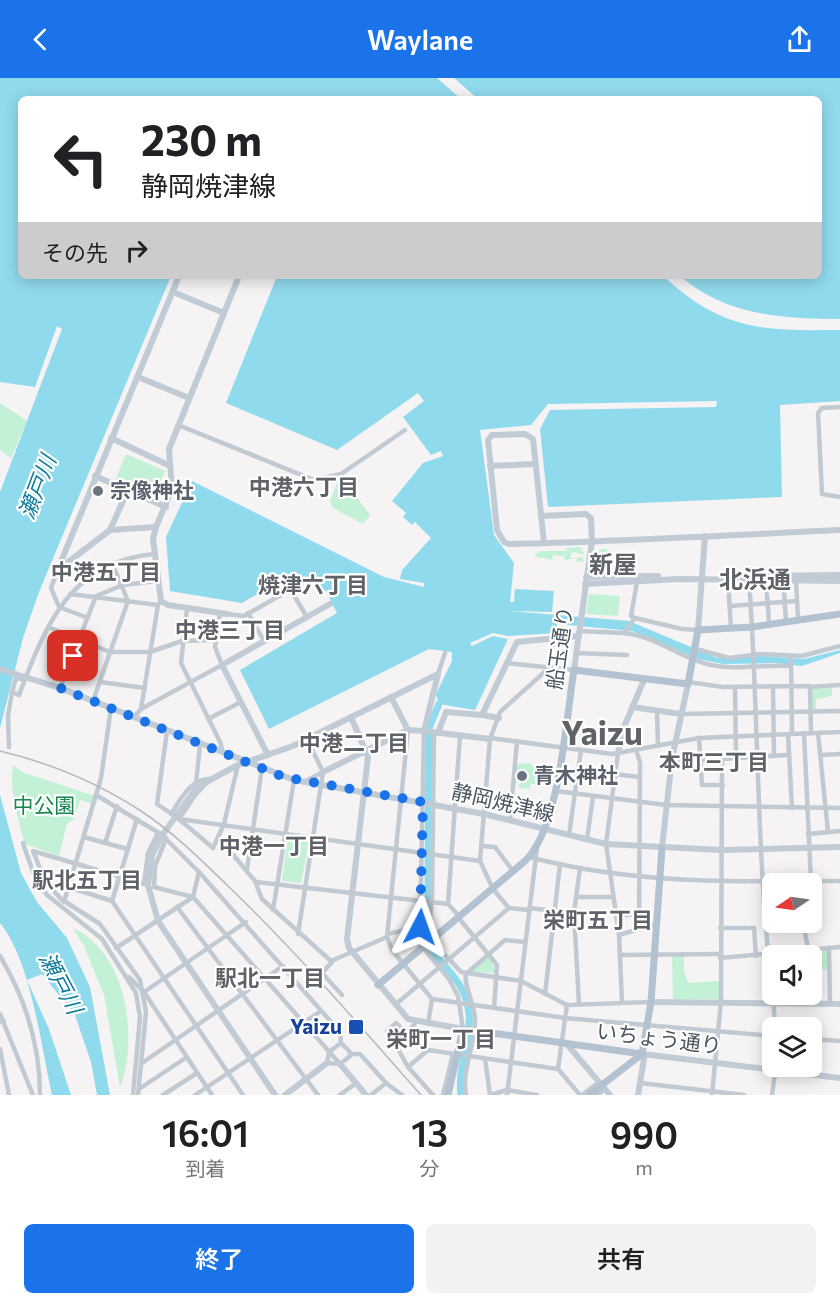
<!DOCTYPE html>
<html lang="ja">
<head>
<meta charset="utf-8">
<style>
  body { margin:0; font-family:Commissioner,"Noto Sans JP",sans-serif; background:#f2f2f2; color:#202124; height:100vh; display:flex; flex-direction:column; font-size:22px; white-space:nowrap }
  * { box-sizing:border-box; margin:0 }
  p { font-size:20px; color:#757577 }
  .icon { flex:none; width:33px; height:33px; fill:none; stroke:currentColor; stroke-width:2; stroke-linecap:round; stroke-linejoin:round }
  .map { position:relative; height:1017px; overflow:hidden }
  .drawer { display:flex; flex-direction:column; background:#fff; flex:1 }
  .drawer>* { flex:none }
  .top-card { position:absolute; left:18px; top:18px; width:804px; height:183px; border-radius:9px; box-shadow:0 3px 15px #0003; background:#fff; color:#202124; overflow:hidden }
  .needle { width:39px; rotate:257deg }
  .fabs { position:absolute; left:762px; top:795px; display:grid; gap:12px }
  .fabs a { display:grid; place-items:center; width:60px; height:60px; border-radius:9px; background:#fff; box-shadow:0 3px 15px #0003; font-size:30px }
  .pin { position:absolute; display:grid; place-items:center; width:51px; height:51px; color:#fff; margin:-26px; border-radius:12px; box-shadow:0 3px 9px #0006 }
  .me { position:absolute; width:66px; margin:-33px; rotate:4deg; stroke-linejoin:round; filter:drop-shadow(0 0 4px #0008) }
  .turn { display:flex; align-items:center; gap:21px; height:126px; padding:0 24px; font-size:27px }
  .turn .icon { width:78px; height:78px; stroke-width:2.5 }
  .turn b { display:block; font-size:42px; line-height:51px }
  .then { display:flex; align-items:center; height:57px; padding:0 24px; background:#0003; gap:12px; font-size:22px }
  .eta { display:flex; justify-content:space-evenly; align-items:center; height:102px; text-align:center }
  .eta b { font-size:36px; font-weight:600; line-height:42px }
  .action { display:flex; gap:12px; margin-top:auto; padding:12px 24px }
  .action a { flex:1; height:69px; border-radius:9px; background:#1a73e8; color:#fff; font-size:24px; font-weight:600; line-height:69px; text-align:center }
  .action a+a { background:#f2f2f2; color:#202124 }
  header { display:flex; justify-content:space-between; align-items:center; height:78px; padding:0 24px; background:#1a73e8; color:#fff; font-size:27px; font-weight:600 }
  .map>svg:first-child { display:block }
</style>
</head>
<body>
<header><svg class="icon" aria-label="back" viewBox="0 0 24 24"><path d="M15 5l-7 7 7 7"/></svg>Waylane<svg class="icon" aria-label="share" viewBox="0 0 24 24"><path d="M12 15V3M7 8l5-5 5 5M5 13v7h14v-7"/></svg></header>
<div class="map">
<svg width="840" height="1017" viewBox="0 0 840 1017">
  <rect width="100%" height="100%" fill="#f5f3f3"/>
  <g fill="#c3f1d5">
    <path d="M0,325l27,18 -16,37 -11,-8z"/>
    <path d="M126,376l39,17 -8,19 -18,-8 -5,7 -19,-8z"/>
    <path d="M343,401l27,36 -7,9 -30,-16 -3,-7 7,-18z"/>
    <path d="M580,469l5,8 -12,-3 -3,4 3,3 10,-2 1,5 -9,-1 5,-4 -15,3 -2,-3 3,-5 -4,4 -10,-1 1,5 -19,-4 5,-5h28l-1,-3z"/>
    <path d="M600,471h7l5,9 -1,10 -15,-3 1,-6 4,5 8,-6 -1,-5 -10,1z"/>
    <path d="M589,516l31,2 -2,20 -32,-2z"/>
    <path d="M832,610v8l-16,3v12h-4l-1,-22z"/>
    <path d="M530,685l16,14h-9l-1,7h-5l-2,5 -11,-1 2,-5 -4,-2 -1,7 1,-24z"/>
    <path d="M13,687l9,7 73,24 -2,8 -13,-4 -6,19 -7,5 -8,32 -34,-12c-7,-25 -16,-54 -12,-79z"/>
    <path d="M288,759l21,4 -8,42 -19,-2z"/>
    <path d="M73,850c54,25 66,109 47,159l-16,-92 -20,-49z"/>
    <path d="M828,872v19l-13,1v15h-3v-29h-15l2,-4z"/>
    <path d="M489,878l7,17 -26,-1z"/>
    <path d="M672,878h12v14l4,13 31,-2v18h-46z"/>
  </g>
  <g fill="#90daee">
    <path d="M0,0h437l24,21h-440v177h150l-132,316 -16,46 -23,90v-236l62,-163 -5,-3 -22,61 -35,-5z"/>
    <path d="M454,0h386v241c-58,0 -115,-4 -160,-43h139v-177h-341z"/>
    <path d="M277,198h386c21,19 46,38 75,46 32,10 69,8 102,8v71l-60,4 2,92 -234,10 -8,-78 10,-19 166,-3 1,-6 -169,3 -17,21 -51,5 14,105 20,28 -4,39h4l1,-13 39,2 -2,21 -43,-1 120,10 88,37 45,-2 42,3 36,-9v3l-38,13 -28,-3 -51,1 -24,-5 -67,-28 -75,-7 -1,9 -48,3 -15,-3 -23,10 2,3 21,-10 15,3 -33,71 -36,-6 -3,-10 16,-33v-9l-23,-3 -160,80 -29,-59 97,-57 -11,-22 -36,-16 -48,28 -72,-12 -4,-54 26,-56 192,96 40,10v-4l-24,-4 2,-9 29,-32 -16,-16 -3,3 -9,-8 3,-4 -14,-12 31,-38 20,-7 -2,-5 -10,4 -28,-38 21,-16 -6,-8 -81,57 -111,-47z"/>
    <path d="M0,717l21,78 16,29 30,36 23,49 20,108h-13l-6,-33 -16,-47 -33,-41 -15,6 22,49 22,66h-19c-11,-49 -21,-134 -52,-172z"/>
  </g>
  <g fill="none" stroke-linecap="round" stroke-linejoin="round">
    <path stroke="#90daee" stroke-width="7" d="M439,626l-10,24 -1,170c-2,14 -6,29 -1,42 10,25 35,35 41,67 6,30 -11,58 -7,88"/>
    <g stroke="#c1cad2" stroke-width="4.5">
      <path d="M840,329l-18,1 -4,5 4,81 18,3"/>
      <path d="M178,347l136,55 27,-6 64,-44"/>
      <path d="M58,491l-7,19 8,19 29,11"/>
      <path d="M728,502l3,48"/>
      <path d="M749,502c10,136 7,273 23,409"/>
      <path d="M766,502l3,43"/>
      <path d="M783,502l3,40"/>
      <path d="M796,502l2,38"/>
      <path d="M290,511l17,28"/>
      <path d="M70,516l88,11"/>
      <path d="M730,528l67,-5"/>
      <path d="M187,530l-6,55 40,81 1,8"/>
      <path d="M248,535l16,28"/>
      <path d="M227,536l17,2 56,-32"/>
      <path d="M635,540l-4,-2 6,-34"/>
      <path d="M48,549l62,25h40l32,-11 33,-1"/>
      <path d="M579,553l45,2 11,-15 47,11 16,1"/>
      <path d="M624,555c30,3 54,23 83,31 26,7 57,0 84,2"/>
      <path d="M696,571l33,9 32,-4 41,2 38,-10"/>
      <path d="M576,575l51,2"/>
      <path d="M791,578l1,78"/>
      <path d="M506,585l68,7"/>
      <path d="M438,596l7,-21"/>
      <path d="M100,604l45,6"/>
      <path d="M688,604l35,5 87,-1 1,47"/>
      <path d="M735,609l1,71"/>
      <path d="M773,609l1,69"/>
      <path d="M810,609l30,-2"/>
      <path d="M60,610l36,-92 27,-11 34,-4"/>
      <path d="M12,614l4,-14 5,1"/>
      <path d="M93,623l35,-100 -16,-38"/>
      <path d="M141,631l17,-104 3,-4"/>
      <path d="M657,633l1,35"/>
      <path d="M681,636l159,-3"/>
      <path d="M134,639l7,-8 81,-44 -7,-18 5,-34"/>
      <path d="M208,641l33,-17"/>
      <path d="M408,652l-21,207 5,13 40,49 -4,25"/>
      <path d="M167,653l-10,73 15,10"/>
      <path d="M424,653l-4,196 5,23 24,29 9,17 5,33"/>
      <path d="M434,654l-2,170c-7,40 4,42 29,70l60,9 46,24 84,-3"/>
      <path d="M804,655l7,148"/>
      <path d="M818,655l10,99"/>
      <path d="M788,656l4,74"/>
      <path d="M490,660l122,16 87,-16 141,-6"/>
      <path d="M699,660l3,47h21"/>
      <path d="M9,669l-1,-31 4,-24 7,3c27,-71 51,-133 135,-141"/>
      <path d="M636,672l4,12 -1,167"/>
      <path d="M618,675l-12,91 13,91 3,67"/>
      <path d="M821,677l19,-1"/>
      <path d="M672,680l15,3 101,-6"/>
      <path d="M615,696l24,3"/>
      <path d="M577,697l37,5"/>
      <path d="M304,704l19,-10"/>
      <path d="M196,706l4,-40"/>
      <path d="M556,713l110,14 174,3"/>
      <path d="M96,717l63,38"/>
      <path d="M171,736c9,-14 21,-37 39,-35l-14,15 -17,25"/>
      <path d="M179,741l301,42"/>
      <path d="M179,741l34,29 11,-24 14,-59"/>
      <path d="M510,742l7,-79"/>
      <path d="M808,756l32,-3"/>
      <path d="M569,757l12,-85"/>
      <path d="M84,759l43,12"/>
      <path d="M166,760v1l33,33 -6,25 -39,-10 1,-21 11,-27"/>
      <path d="M220,761l35,42 7,18 69,62 56,-24"/>
      <path d="M587,761l6,-42"/>
      <path d="M23,765l12,35 12,17 55,44 34,54 4,24 -7,78"/>
      <path d="M105,765l12,-37"/>
      <path d="M482,768l13,1 18,24"/>
      <path d="M529,779c102,27 206,25 311,24"/>
      <path d="M247,791l15,-101"/>
      <path d="M199,794l141,160 1,11"/>
      <path d="M256,804l192,22 11,12"/>
      <path d="M144,806l4,-31 10,-20"/>
      <path d="M68,809l44,14 131,194"/>
      <path d="M576,819h37"/>
      <path d="M112,823l25,-82"/>
      <path d="M64,824l37,-124 10,-70"/>
      <path d="M448,826l12,-168"/>
      <path d="M177,829l141,188"/>
      <path d="M529,830l45,5 6,-45"/>
      <path d="M273,832l21,-130"/>
      <path d="M528,832l-19,-2 -16,-19 -13,-28 10,-122 10,-27 49,-44 4,-29"/>
      <path d="M574,835l5,91"/>
      <path d="M616,838l21,-2"/>
      <path d="M458,839l39,48 -3,43"/>
      <path d="M803,844l5,27"/>
      <path d="M720,850h34l2,28"/>
      <path d="M298,856l25,-162 -16,-33"/>
      <path d="M387,856l33,-7"/>
      <path d="M619,857l37,-11"/>
      <path d="M116,870l77,-51 147,167"/>
      <path d="M829,870l1,56"/>
      <path d="M620,877l100,-1"/>
      <path d="M0,878c25,42 40,90 40,139"/>
      <path d="M720,880l120,-11"/>
      <path d="M332,884l-10,11 20,22"/>
      <path d="M466,896c-3,9 9,32 9,45 1,26 -14,50 -9,76"/>
      <path d="M466,896l39,-34 20,2"/>
      <path d="M129,899l15,15 68,103"/>
      <path d="M144,914l102,-70"/>
      <path d="M545,916l15,-130"/>
      <path d="M773,916l2,34"/>
      <path d="M432,921l133,19 207,18"/>
      <path d="M395,927l114,-97"/>
      <path d="M0,936l33,81"/>
      <path d="M406,955l-10,-10 -9,8 8,11c8,-6 16,-11 20,-19"/>
      <path d="M812,961l28,2"/>
      <path d="M394,964l14,25 25,28"/>
      <path d="M341,965l9,9v4l-10,8 -13,-1 2,-11z"/>
      <path d="M0,971l9,46"/>
      <path d="M350,976h10l26,29 16,12"/>
      <path d="M485,981l5,36"/>
      <path d="M142,985l141,-97"/>
      <path d="M408,989l20,-17 130,19 22,26"/>
      <path d="M558,991l9,-64"/>
      <path d="M640,1005l104,12"/>
      <path d="M139,1011l48,-32"/>
      <path d="M138,1017l8,-83 -6,-32 -40,-56 -39,-25 -16,-18 -12,-30 115,34"/>
      <path d="M163,1017l34,-22"/>
      <path d="M195,1017l126,-84"/>
      <path d="M340,1017l16,-12"/>
      <path d="M371,1017l15,-12"/>
      <path d="M443,1017l10,-41"/>
      <path d="M490,1017l17,-5 30,5"/>
      <path d="M507,1017l30,-247"/>
      <path d="M582,1017l17,-13"/>
      <path d="M597,1017l8,-6"/>
      <path d="M712,1017l9,-94 1,-243"/>
      <path d="M772,1017l4,-29"/>
    </g>
    <g stroke="#c1cbd6" stroke-width="6">
      <path d="M173,214l51,21"/>
      <path d="M138,299l51,21"/>
      <path d="M111,360l57,27"/>
      <path d="M490,388l45,-2"/>
      <path d="M95,398l71,31"/>
      <path d="M541,438l45,-2 5,4 1,23 -18,129"/>
      <path d="M110,452l18,-40"/>
      <path d="M544,465l-11,-104 -8,-5 -33,1 -4,5 9,90 7,12 5,2c111,-2 221,-9 331,-14"/>
      <path d="M58,491l121,-293"/>
      <path d="M59,491l51,-39 46,-3"/>
      <path d="M758,498l82,-1"/>
      <path d="M586,499l72,-1"/>
      <path d="M585,506l94,-5 161,2"/>
      <path d="M227,536l-59,-9 -7,-4 -8,-62 3,-12 16,-38 -3,-40 70,-173"/>
      <path d="M698,552l7,-94"/>
      <path d="M0,591l60,19 234,92 190,34 122,30 115,6 119,-3"/>
      <path d="M391,619l17,33"/>
      <path d="M632,629l49,7"/>
      <path d="M482,637l17,3"/>
      <path d="M351,639l17,40 -21,182 2,9 59,71 55,10"/>
      <path d="M424,653l66,8"/>
      <path d="M438,655l8,-21 36,3 35,-73 62,-6"/>
      <path d="M618,675l6,-26 20,-47"/>
      <path d="M268,677l-46,-90 108,-61"/>
      <path d="M662,770l10,-90 16,-74"/>
      <path d="M651,924l189,2"/>
      <path d="M0,943h3"/>
      <path d="M566,965l44,52"/>
      <path d="M340,986l26,31"/>
      <path d="M275,1017l-117,-174 -10,-36 4,-30 11,-21 34,-47 41,-22 55,-19 145,-72 -14,57 -16,-1 -85,42"/>
      <path d="M285,1017l42,-32"/>
      <path d="M638,1017l6,-36 -2,-5 198,24"/>
    </g>
    <g stroke="#b3c2d1" stroke-width="7">
      <path d="M378,907l147,-124c35,-33 41,-143 49,-191l114,14 10,-54 54,-3 88,-13"/>
      <path d="M642,976l9,-52 11,-154"/>
      <path d="M448,1017l15,-66 179,25"/>
      <path d="M589,1017l53,-41"/>
    </g>
    <path stroke="#b5b8bd" stroke-width="1.5" d="M0,673c50,12 98,32 141,60 32,21 59,48 86,74 69,66 131,139 194,210"/>
    <g stroke="#c1cad2" stroke-width="4.5">
      <path d="M172,736l6,5"/>
      <path d="M159,755l7,5"/>
    </g>
  </g>
  <g fill="none" stroke-linecap="round" stroke-linejoin="round">
    <path stroke="#1a73e8" stroke-width="10" stroke-dasharray="0 18" d="M73,578l-13,32 224,89 139,25 -3,125"/>
  </g>
  <g fill="#6b7280" stroke="#fff" stroke-width="2">
    <circle cx="98" cy="413" r="6"/>
    <circle cx="522" cy="698" r="6"/>
  </g>
  <rect fill="#1a4fb4" stroke="#fff" stroke-width="2" x="348" y="941" width="16" height="16" rx="3"/>
  <g text-anchor="middle" stroke-width="4.5" stroke-linejoin="round" paint-order="stroke">
    <g font-size="21" font-weight="bold" fill="#5b616d" stroke="#fff" text-anchor="start">
      <text x="110" y="420">宗像神社</text>
      <text x="534" y="705">青木神社</text>
    </g>
    <g font-size="21" fill="#4a5661" stroke="#fff">
      <text transform="translate(560 570) rotate(-82)" y="7">船玉通り</text>
      <text transform="translate(503 725) rotate(13)" y="7">静岡焼津線</text>
      <text transform="translate(659 961) rotate(7)" y="7">いちょう通り</text>
    </g>
    <g font-size="21" fill="#17864f" stroke="#fff">
      <text x="44" y="735">中公園</text>
    </g>
    <g font-size="21" font-weight="bold" fill="#164399" stroke="#fff" text-anchor="end">
      <text x="342" y="956">Yaizu</text>
    </g>
    <g font-size="22" font-style="italic" fill="#0c7c9b" stroke="#fff">
      <text transform="translate(37 409) rotate(-69)" y="8">瀬戸川</text>
      <text transform="translate(61 905) rotate(62)" y="8">瀬戸川</text>
    </g>
    <g font-size="22" font-weight="bold" fill="#5f6368" stroke="#fff">
      <text x="304" y="417">中港六丁目</text>
      <text x="106" y="502">中港五丁目</text>
      <text x="313" y="515">焼津六丁目</text>
      <text x="230" y="560">中港三丁目</text>
      <text x="354" y="673">中港二丁目</text>
      <text x="714" y="692">本町三丁目</text>
      <text x="274" y="776">中港一丁目</text>
      <text x="87" y="810">駅北五丁目</text>
      <text x="598" y="850">栄町五丁目</text>
      <text x="270" y="908">駅北一丁目</text>
      <text x="441" y="969">栄町一丁目</text>
    </g>
    <g font-size="24" font-weight="bold" fill="#5f6368" stroke="#fff">
      <text x="613" y="495">新屋</text>
      <text x="755" y="510">北浜通</text>
    </g>
    <g font-size="33" font-weight="bold" fill="#5f6368" stroke="#fff">
      <text x="602" y="667">Yaizu</text>
    </g>
  </g>
</svg>
<div class="fabs">
<a><svg class="needle" viewBox="-14 -14 28 28"><path d="M0-13l5 13h-10z" fill="#e53935"/><path d="M0 13l5-13h-10z" fill="#757577"/></svg></a>
<a><svg class="icon" aria-label="sound" viewBox="0 0 24 24"><path d="M4 9h4l5-4v14l-5-4H4zM17 9q2 3 0 6"/></svg></a>
<a><svg class="icon" aria-label="layers" viewBox="0 0 24 24"><path d="M12 4l9 5-9 5-9-5zM3 14l9 5 9-5"/></svg></a>
</div>
<div class="pin" style="left:73px;top:578px;background:#d93025"><svg class="icon" aria-label="arrive" viewBox="0 0 24 24"><path d="M6 21V4h12l-3 4 3 4H6"/></svg></div>
<svg class="me" style="left:420px;top:849px" viewBox="-20 -20 40 40"><path d="M0-17L14 15 0 8-14 15z" fill="#1a73e8" stroke="#fff" stroke-width="4"/></svg>
<div class="top-card">
<div class="turn"><svg class="icon" aria-label="left" viewBox="0 0 24 24"><path d="M17 20v-9H6M10 6l-5 5 5 5"/></svg><div><b>230 m</b>静岡焼津線</div></div>
<div class="then">その先<svg class="icon" aria-label="right" viewBox="0 0 24 24"><path d="M7 20v-9h11M14 6l5 5-5 5"/></svg></div>
</div>
</div>
<section class="drawer">
<div class="eta">
<div><b>16:01</b><p>到着</p></div>
<div><b>13</b><p>分</p></div>
<div><b>990</b><p>m</p></div>
</div>
<div class="action"><a>終了</a><a>共有</a></div>
</section>
</body>
</html>
